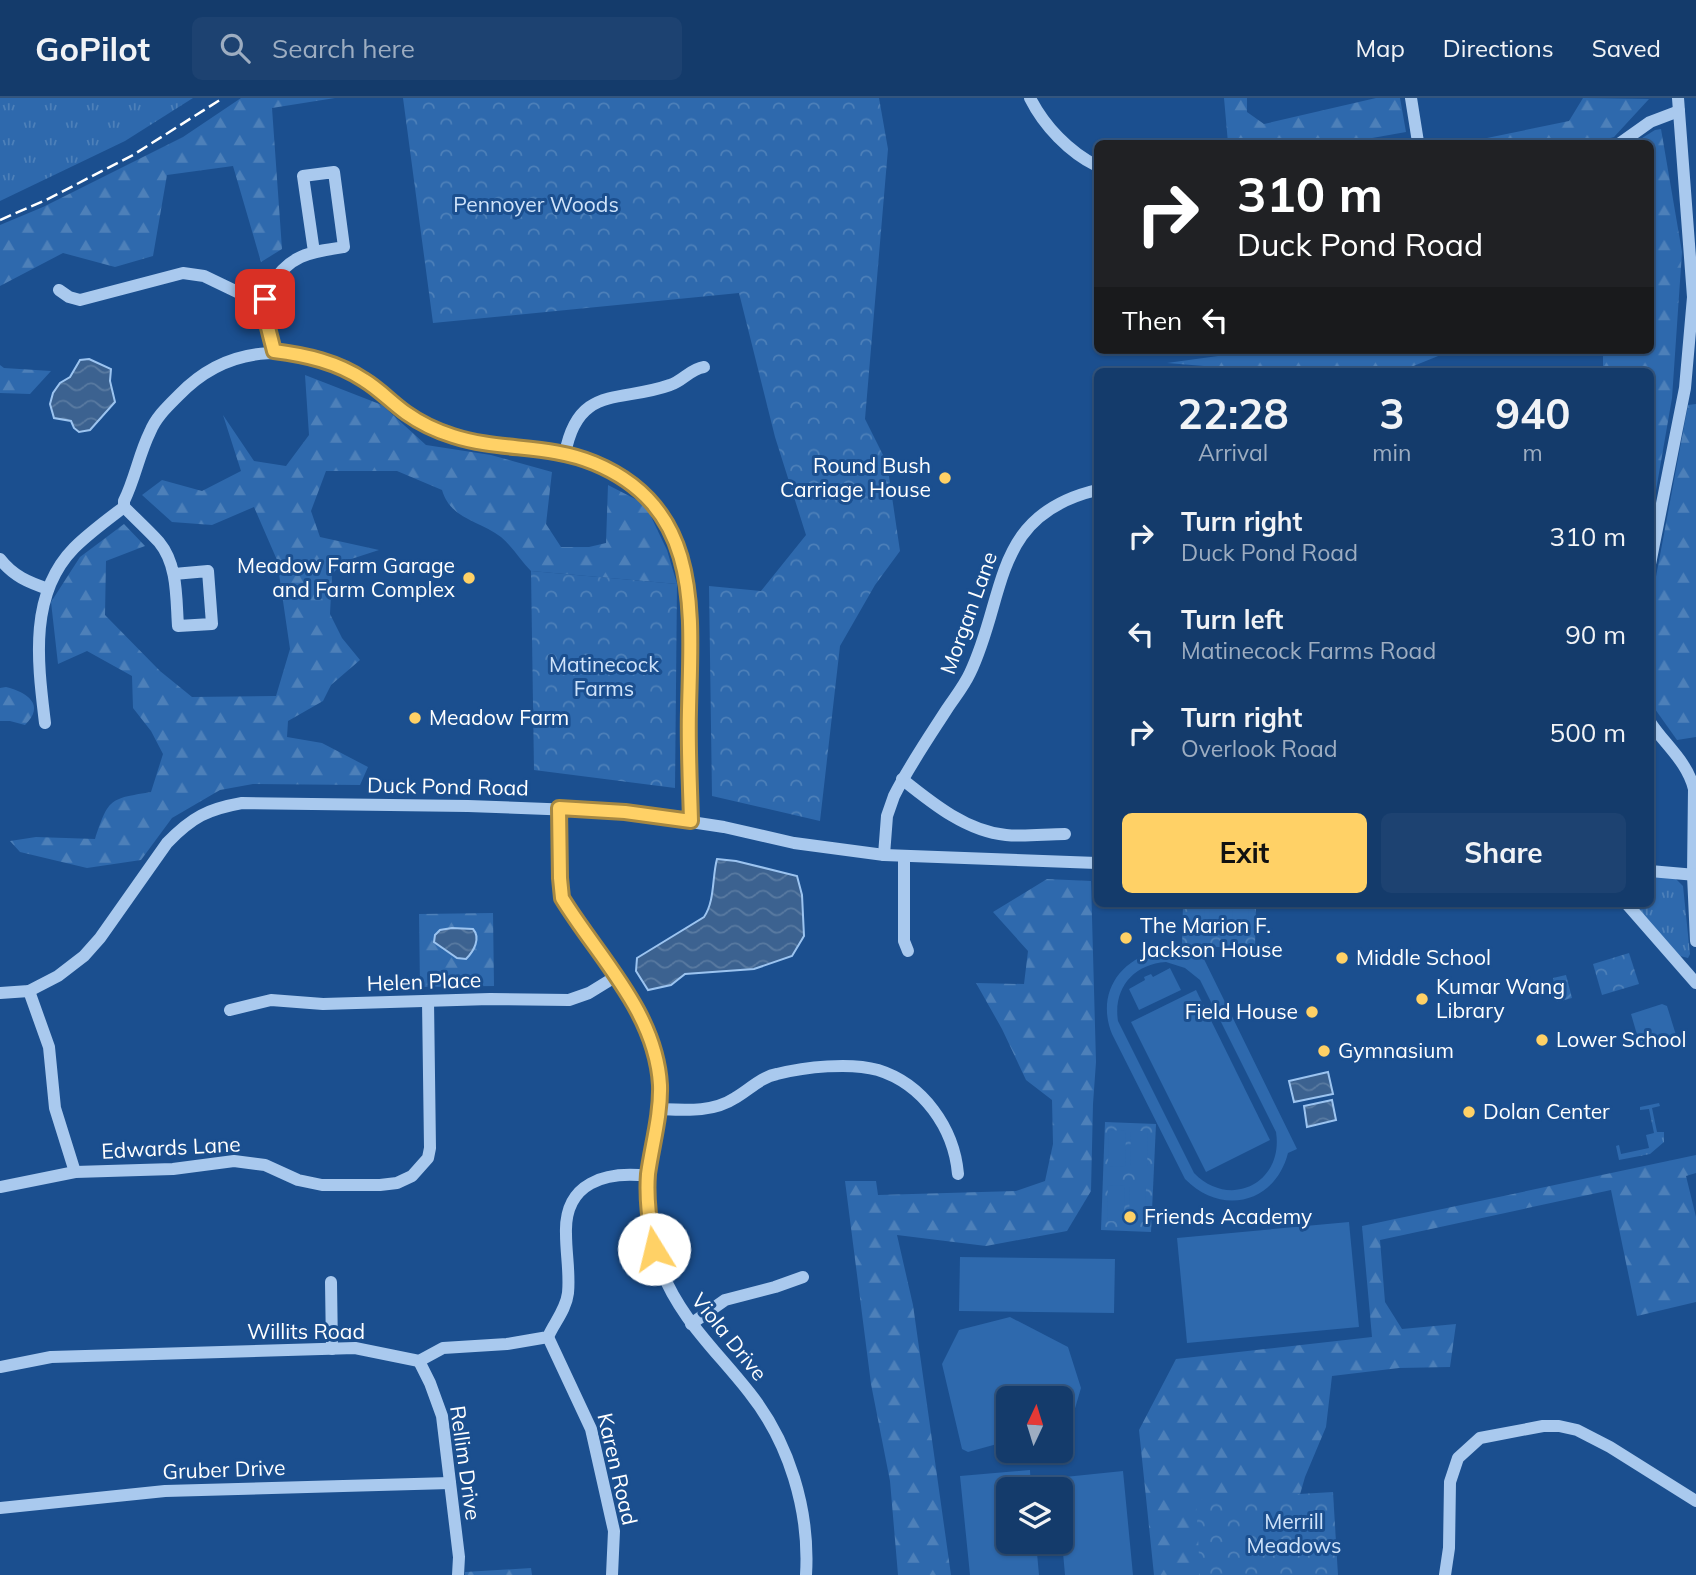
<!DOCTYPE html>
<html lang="en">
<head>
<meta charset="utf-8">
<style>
  body { margin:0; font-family:Mulish,sans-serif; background:#1d4271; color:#f1f3f6; height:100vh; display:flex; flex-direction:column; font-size:26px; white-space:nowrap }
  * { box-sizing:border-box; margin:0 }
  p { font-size:23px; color:#9dadc1 }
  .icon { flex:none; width:38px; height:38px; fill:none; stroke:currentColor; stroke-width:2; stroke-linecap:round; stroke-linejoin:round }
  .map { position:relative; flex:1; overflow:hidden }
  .panel { position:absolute; left:1094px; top:270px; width:560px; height:539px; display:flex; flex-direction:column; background:#143b6b; border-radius:10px; box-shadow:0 2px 5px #0004,0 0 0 2px #33557e }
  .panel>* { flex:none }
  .hud { position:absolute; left:1094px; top:42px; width:560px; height:214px; border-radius:10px; box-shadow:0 2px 5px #0004,0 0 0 2px #33557e; background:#202124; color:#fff; overflow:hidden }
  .needle { width:46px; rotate:4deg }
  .controls { position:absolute; left:996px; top:1288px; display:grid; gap:14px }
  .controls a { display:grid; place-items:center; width:77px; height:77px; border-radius:10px; background:#143b6b; box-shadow:0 2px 5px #0004,0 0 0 2px #33557e; font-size:35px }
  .pin { position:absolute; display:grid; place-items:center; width:60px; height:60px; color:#fff; margin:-30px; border-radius:14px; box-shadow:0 4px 10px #0006 }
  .me { position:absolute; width:77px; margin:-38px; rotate:351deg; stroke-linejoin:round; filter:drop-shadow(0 0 5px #0008) }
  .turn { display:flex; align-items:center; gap:24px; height:147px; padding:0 28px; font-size:32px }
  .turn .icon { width:91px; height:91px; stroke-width:2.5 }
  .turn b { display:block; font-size:49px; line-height:60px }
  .then { display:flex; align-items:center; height:66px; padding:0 28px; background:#0003; gap:14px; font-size:26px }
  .eta { display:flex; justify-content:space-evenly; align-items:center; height:119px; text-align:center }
  .eta b { font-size:42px; font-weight:700; line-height:49px }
  .button { display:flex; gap:14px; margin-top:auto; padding:14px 28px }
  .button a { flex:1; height:80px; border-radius:10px; background:#ffd166; color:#111; font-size:28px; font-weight:700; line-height:80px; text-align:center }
  .button a+a { background:#1d4271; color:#f1f3f6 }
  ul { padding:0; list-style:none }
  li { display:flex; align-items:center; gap:21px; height:98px; padding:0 28px }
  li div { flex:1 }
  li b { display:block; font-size:26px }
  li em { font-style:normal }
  header { display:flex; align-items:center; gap:42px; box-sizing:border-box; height:98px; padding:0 35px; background:#143b6b; border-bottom:2px solid #33557e }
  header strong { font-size:33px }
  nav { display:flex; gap:38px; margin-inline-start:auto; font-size:24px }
  .search { width:490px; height:63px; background:#1d4271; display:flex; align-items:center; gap:18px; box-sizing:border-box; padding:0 24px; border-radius:10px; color:#9dadc1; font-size:26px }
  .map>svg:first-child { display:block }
</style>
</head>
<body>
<header>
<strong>GoPilot</strong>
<div class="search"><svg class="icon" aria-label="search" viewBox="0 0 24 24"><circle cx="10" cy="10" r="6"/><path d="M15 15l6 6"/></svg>Search here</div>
<nav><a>Map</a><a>Directions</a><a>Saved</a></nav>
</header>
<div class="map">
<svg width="1696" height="1477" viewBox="0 0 1696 1477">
  <defs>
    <pattern id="grass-tufts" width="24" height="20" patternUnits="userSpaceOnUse" patternTransform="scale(1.75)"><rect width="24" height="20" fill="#2e69ad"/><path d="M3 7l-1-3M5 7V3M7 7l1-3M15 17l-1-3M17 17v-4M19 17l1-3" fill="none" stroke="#4d80b9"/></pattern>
    <pattern id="forest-firs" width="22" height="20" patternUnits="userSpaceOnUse" patternTransform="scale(1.75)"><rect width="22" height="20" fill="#2e69ad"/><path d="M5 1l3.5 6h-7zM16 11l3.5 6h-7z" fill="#4d80b9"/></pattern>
    <pattern id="park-crowns" width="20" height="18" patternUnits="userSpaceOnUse" patternTransform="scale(1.75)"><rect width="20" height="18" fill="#2e69ad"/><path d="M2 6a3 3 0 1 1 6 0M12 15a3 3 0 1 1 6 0" fill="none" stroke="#4d80b9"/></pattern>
    <pattern id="garden-furrows" width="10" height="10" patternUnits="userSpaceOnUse" patternTransform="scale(1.75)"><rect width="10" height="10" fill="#2e69ad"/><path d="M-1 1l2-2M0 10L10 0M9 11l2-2" fill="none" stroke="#4d80b9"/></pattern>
    <pattern id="water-waves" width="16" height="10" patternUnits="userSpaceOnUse" patternTransform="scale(1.75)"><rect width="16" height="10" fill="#3c6290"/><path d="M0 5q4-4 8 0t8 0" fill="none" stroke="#597aa1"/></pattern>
  </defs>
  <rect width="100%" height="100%" fill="#1b4f8f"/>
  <g fill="url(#grass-tufts)">
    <path d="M0,0h193l-68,43 -125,60z"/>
    <path d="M1650,778l24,1 9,9 7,68 -2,4 -8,-2 -50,-53h20z"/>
    <path d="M1659,1005l1,3 -8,2 5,24h7v10l-14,12 -31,6 -3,-14 3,-1 2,9 28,-6 -3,-13 8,-2 -5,-24 -9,1v-3z"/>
  </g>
  <g fill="url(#forest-firs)" fill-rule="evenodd">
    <path d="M241,0h94l-63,10 10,141 -21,13 -28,-96 -66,9 -14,81 -38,11 -52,-14 -63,33v-61l43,-18 140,-70z"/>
    <path d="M1224,0h23v14l17,12 112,-26h24l6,34 -62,11h-116z"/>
    <path d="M1583,0l66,1 -35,38 -21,6h-100l-6,-5 82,-17z"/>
    <path d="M1661,31l21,123 -10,146 -22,127v-154h-47v-21h47v-206l-16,-1 21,-13z"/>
    <path d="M1286,252h62l10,5 5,-5h90l-42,17 -1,4h-144l-99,-8 73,-10z"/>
    <path d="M0,267l4,3 47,3 -21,23 -30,-1z"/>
    <path d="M305,277l77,30 44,40 65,10 61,17 -6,52 15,23h28l17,-4 2,-58 37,19 22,46 10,34 -146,-13c-10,-10 -19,-25 -30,-34 -22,-17 -50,-17 -59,-47l-45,-19h-71l-15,40 9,26 59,13 -34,11 -13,13 -2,40 12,24 18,22 -29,25 -8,16 -35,20 -1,16 35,6 46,24 -8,18 -107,-1 -33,6 -48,28 -31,42 -54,8 -67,-16 -10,-11 26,-4 59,2c14,-41 14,-40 56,-47l12,-38 -12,-23 -18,-23 -1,-32 -45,-25 -29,13 -7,-62 29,-45 44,-33 21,22 -39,15 -1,54 55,56 32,26 84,-1 14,-47 -13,-89 -23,-53 -42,18 -40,-3 -30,-27 20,-15 40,11 39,-20 -18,-56 31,46 32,5 23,-31z"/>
    <path d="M1696,306v333l-19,3 -27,-38v-93l38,-204z"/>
    <path d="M6,589c21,5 40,18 19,38l-15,-4h-10v-33z"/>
    <path d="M1047,781l44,2 5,181 -3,42 -2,87 -24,40 -81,15 -89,-11 16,70 38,270h-53l-8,-94 -19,-97 -26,-203h31l2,14 138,-4 29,-10 8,-37 -1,-44 -26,-20 -24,-51 -26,-46 48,1 4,-33 -35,-39z"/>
    <path d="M493,815l1,73 -74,1 -1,-73zM452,830l12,2 9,18 -2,6 -14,4 -15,-9z"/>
    <path d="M1696,1057v18l-10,3 10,41v85l-59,14 -26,-126 -231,50 5,62 17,27 54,-5 -6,43 -51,1 -67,8 -6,51 -21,50 -28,98h-123l-15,-145 37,-71 196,-22 -10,-111z"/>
    <path d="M531,1470l1,7h-67v-3z"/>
  </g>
  <g fill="url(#park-crowns)">
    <path d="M403,0h476l9,51 -23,270 22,44 13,88 -25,34 -35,61 -20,175 -108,-25 -3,-210 52,5 45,-56 -31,-98 -36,-144 -306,30z"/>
    <path d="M531,473l146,13 -2,204 -141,-18z"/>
    <path d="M1183,805h73l-1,45 -73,-2z"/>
    <path d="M1629,855l10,31 -37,11 -9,-31z"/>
    <path d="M1105,1024l51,2 -5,108 -50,-2z"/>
    <path d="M1333,1394l5,83h-138l-4,-75z"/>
  </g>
  <path fill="url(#garden-furrows)" d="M1566,877l6,23 -15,4 -4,-24z"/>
  <g fill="#2e69ad" fill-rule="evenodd">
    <path d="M1188,805h17l-1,32 -16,-1z"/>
    <path d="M1210,805h16v32h-17z"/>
    <path d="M1233,805h16l-1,33 -16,-1z"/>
    <path d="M1155,854h12l23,6 11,-5 96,196 -9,4c-13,51 -67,63 -103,26l-73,-145c-15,-37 4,-72 43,-82zM1166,864l19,6 15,12 76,152c8,51 -46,78 -82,41l-76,-152c-5,-32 15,-57 48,-59z"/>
    <path d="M1170,870l11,22 -42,20 -10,-21 16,-9 -1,-3 7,-3 2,3z"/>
    <path d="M1196,892l74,150 -64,32 -75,-150z"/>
    <path d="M1662,906l5,2 9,29 -29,13 -7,-3 -9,-31z"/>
    <path d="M1109,1032l17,1 -1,36 -17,-1z"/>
    <path d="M1131,1033h17l-1,36h-17z"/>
    <path d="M1108,1087l17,1 -1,35h-17z"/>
    <path d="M1130,1088h16l-1,36 -16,-1z"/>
    <path d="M1349,1124l10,105 -172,16 -10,-105z"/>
    <path d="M960,1159l155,2 -1,54 -155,-2z"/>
    <path d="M1010,1219l58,30 13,41 -10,34 -10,3 -1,-27h-52v43l-40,11 -6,-3 -20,-85 17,-34z"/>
    <path d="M1030,1372l1,19h-23v53h28l3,33h-69l-10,-99z"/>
    <path d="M1123,1373l10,104h-68l-4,-45 -1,-41h-3l-2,-11z"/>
  </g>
  <g fill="url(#water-waves)" stroke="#9cc4f0" stroke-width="2">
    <path d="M89,261l22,10 -1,12 5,21 -25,28 -11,2 -5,-4 -3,-7 -17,-3 -4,-14 3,-11 7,-10 10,-6 10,-17z"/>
    <path d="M717,761l19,2 61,15 5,19 2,41 -12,20 -38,13 -69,5 -14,11 -23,5 -12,-19 1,-13 67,-41c11,-16 8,-40 13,-58z"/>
    <path d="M452,830l21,1c8,9 1,22 -7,30l-9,-1 -23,-16 1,-7 5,-5z"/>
    <path d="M1328,974l5,22 -39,8 -5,-21z"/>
    <path d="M1332,1002l4,20 -29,7 -3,-21z"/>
  </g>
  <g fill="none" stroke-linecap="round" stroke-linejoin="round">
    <g stroke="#a9c9ee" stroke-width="12">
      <path d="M1030,0c14,28 39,54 67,68"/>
      <path d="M1411,0l7,44"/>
      <path d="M1619,46l31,-22 29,-11"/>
      <path d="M59,192l10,7 11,3 103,-27 21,3 52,25 7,7"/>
      <path d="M274,253c-3,-13 -11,-29 -11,-43 0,-7 4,-15 7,-21 18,-32 40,-35 74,-40l-10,-75 -31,4 11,76"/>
      <path d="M565,356c13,-70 55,-51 105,-69 13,-4 20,-16 34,-18"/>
      <path d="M124,409c12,12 24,23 35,35 19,23 17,56 19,84l34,-2 -4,-53 -34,3"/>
      <path d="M0,461c13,17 28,23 48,30"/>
      <path d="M1650,466l35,-176 8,-91 -15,-199"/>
      <path d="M1650,624c15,23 37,39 44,67l-1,86 3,66"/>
      <path d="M45,625c-7,-59 -17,-128 29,-175 15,-15 33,-28 50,-41v-6c11,-22 15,-47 26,-69 6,-15 18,-26 29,-37 52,-54 122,-52 184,-16 34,20 49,46 93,58 80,22 160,3 211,87 33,55 23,125 22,186 -1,37 2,74 2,111"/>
      <path d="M902,681c30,24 64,52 104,56 19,2 40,-1 59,-1"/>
      <path d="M559,710l1,70 3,20c35,59 87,109 96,180 4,30 -6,65 -10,95 -5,30 0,66 11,94 20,52 55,82 89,125 40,50 61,118 57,183"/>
      <path d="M884,757l3,-39 7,-20c15,-30 35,-59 53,-87 8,-12 17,-23 23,-36 37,-77 21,-158 127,-183"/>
      <path d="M904,758v85l4,10"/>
      <path d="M1650,773l46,4"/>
      <path d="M1626,805l70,80"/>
      <path d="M29,893l20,56 6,61 20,64"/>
      <path d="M0,895l29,-2 29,-15 26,-20 16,-18 67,-95c25,-26 41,-34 75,-40l226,3 157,6 99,15 70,16 90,12 213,8"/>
      <path d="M230,912l41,-10 52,4 167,-5 79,1 20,-7 26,-16"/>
      <path d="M657,1011c27,1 55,4 78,-11 14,-8 26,-21 42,-24 28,-7 73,-12 101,-4 45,14 76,58 80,104"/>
      <path d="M0,1089l75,-15 98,-3 61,-8 31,4 33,15 24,5h58l17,-2 15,-7 16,-18 2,-10 -2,-147"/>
      <path d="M331,1184l1,67"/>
      <path d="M691,1226l34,-24 50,-13 28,-10"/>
      <path d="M548,1239l43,92 23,102 -2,44"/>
      <path d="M419,1263l11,22 12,33 17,141 -1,18"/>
      <path d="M0,1269l51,-10 304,-9 64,13 24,-13 64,-4 41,-7c6,-14 18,-27 20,-44 2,-20 -2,-39 -2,-59 -2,-52 40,-63 82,-58"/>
      <path d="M0,1410l165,-17 285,-8"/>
      <path d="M1445,1477l4,-27 1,-66 8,-24 22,-20 63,-12h16l18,4 33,17 86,54"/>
    </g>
    <path stroke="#fff" stroke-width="2.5" stroke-dasharray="12 5" stroke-linecap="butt" d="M0,122l46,-20 87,-45 90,-57"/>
  </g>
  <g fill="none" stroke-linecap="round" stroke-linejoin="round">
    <g stroke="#a68842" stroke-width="18">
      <path id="route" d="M265,201l-2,9 11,43c32,4 63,11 90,29 15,9 28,23 42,33 14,10 31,18 47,23 46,15 96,8 141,27 109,45 97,149 95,247 -1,37 1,74 2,111l-66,-9 -66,-4 1,70 2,20c36,59 94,114 98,187 1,30 -8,60 -12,89 -2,25 2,51 6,75"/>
    </g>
    <use href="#route" stroke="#ffd166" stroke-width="12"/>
  </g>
  <g fill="#ffd166" stroke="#1b4f8f" stroke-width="2.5">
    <circle cx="945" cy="380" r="7"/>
    <circle cx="469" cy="480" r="7"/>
    <circle cx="415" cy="620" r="7"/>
    <circle cx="1126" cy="840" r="7"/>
    <circle cx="1342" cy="860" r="7"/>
    <circle cx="1422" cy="901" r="7"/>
    <circle cx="1312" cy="914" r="7"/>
    <circle cx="1542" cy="942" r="7"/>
    <circle cx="1324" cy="953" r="7"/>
    <circle cx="1469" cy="1014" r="7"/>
    <circle cx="1130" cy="1119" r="7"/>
  </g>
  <g text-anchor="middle" stroke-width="6" stroke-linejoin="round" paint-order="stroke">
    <g font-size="21" fill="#cfe3fa" stroke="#1b4f8f">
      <text x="536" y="114">Pennoyer Woods</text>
      <text x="604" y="574">Matinecock<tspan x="604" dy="24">Farms</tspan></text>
      <text x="1294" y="1431">Merrill<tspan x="1294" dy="24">Meadows</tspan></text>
    </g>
    <g font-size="21" fill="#fff" stroke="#1b4f8f" text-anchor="start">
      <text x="931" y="375" text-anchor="end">Round Bush<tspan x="931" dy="24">Carriage House</tspan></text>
      <text x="455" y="475" text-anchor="end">Meadow Farm Garage<tspan x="455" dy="24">and Farm Complex</tspan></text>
      <text x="429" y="627">Meadow Farm</text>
      <text x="1140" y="835">The Marion F.<tspan x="1140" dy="24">Jackson House</tspan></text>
      <text x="1356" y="867">Middle School</text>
      <text x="1436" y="896">Kumar Wang<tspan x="1436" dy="24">Library</tspan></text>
      <text x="1298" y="921" text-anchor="end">Field House</text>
      <text x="1556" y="949">Lower School</text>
      <text x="1338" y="960">Gymnasium</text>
      <text x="1483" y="1021">Dolan Center</text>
      <text x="1144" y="1126">Friends Academy</text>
    </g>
    <g font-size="21" fill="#fff" stroke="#1b4f8f">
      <text transform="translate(969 515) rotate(-70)" y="7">Morgan Lane</text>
      <text transform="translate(448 689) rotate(1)" y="7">Duck Pond Road</text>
      <text transform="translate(424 884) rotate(-2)" y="7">Helen Place</text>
      <text transform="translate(171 1050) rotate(-3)" y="7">Edwards Lane</text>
      <text x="306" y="1241">Willits Road</text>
      <text transform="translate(729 1239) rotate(51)" y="7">Viola Drive</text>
      <text transform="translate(465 1365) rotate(82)" y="7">Rellim Drive</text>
      <text transform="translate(617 1371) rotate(77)" y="7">Karen Road</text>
      <text transform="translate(224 1372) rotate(-2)" y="7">Gruber Drive</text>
    </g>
  </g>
</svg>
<div class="controls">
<a><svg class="needle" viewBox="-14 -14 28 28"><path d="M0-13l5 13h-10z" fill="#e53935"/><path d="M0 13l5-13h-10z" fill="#9dadc1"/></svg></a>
<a><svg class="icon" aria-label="layers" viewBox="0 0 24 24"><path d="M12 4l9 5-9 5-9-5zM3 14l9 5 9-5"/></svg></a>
</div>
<div class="pin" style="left:265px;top:201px;background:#d93025"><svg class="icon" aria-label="arrive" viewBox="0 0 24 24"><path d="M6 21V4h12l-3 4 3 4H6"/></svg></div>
<svg class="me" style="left:654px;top:1151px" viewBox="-20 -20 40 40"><circle r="19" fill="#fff"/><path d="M0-13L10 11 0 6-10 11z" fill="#ffd166"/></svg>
<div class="hud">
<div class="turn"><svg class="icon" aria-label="right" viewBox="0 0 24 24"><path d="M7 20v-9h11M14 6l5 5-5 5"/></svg><div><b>310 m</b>Duck Pond Road</div></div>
<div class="then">Then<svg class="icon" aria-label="left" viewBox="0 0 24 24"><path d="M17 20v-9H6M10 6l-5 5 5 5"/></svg></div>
</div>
<section class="panel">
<div class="eta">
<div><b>22:28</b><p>Arrival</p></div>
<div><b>3</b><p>min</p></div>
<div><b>940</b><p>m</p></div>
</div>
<ul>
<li><svg class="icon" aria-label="right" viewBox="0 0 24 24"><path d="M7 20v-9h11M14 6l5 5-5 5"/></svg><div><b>Turn right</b><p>Duck Pond Road</p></div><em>310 m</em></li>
<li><svg class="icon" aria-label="left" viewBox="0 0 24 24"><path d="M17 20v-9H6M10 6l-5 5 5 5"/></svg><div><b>Turn left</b><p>Matinecock Farms Road</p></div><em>90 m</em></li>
<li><svg class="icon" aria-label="right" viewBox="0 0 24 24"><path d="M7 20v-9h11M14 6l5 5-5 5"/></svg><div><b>Turn right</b><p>Overlook Road</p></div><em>500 m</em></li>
</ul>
<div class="button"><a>Exit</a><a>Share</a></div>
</section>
</div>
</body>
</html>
